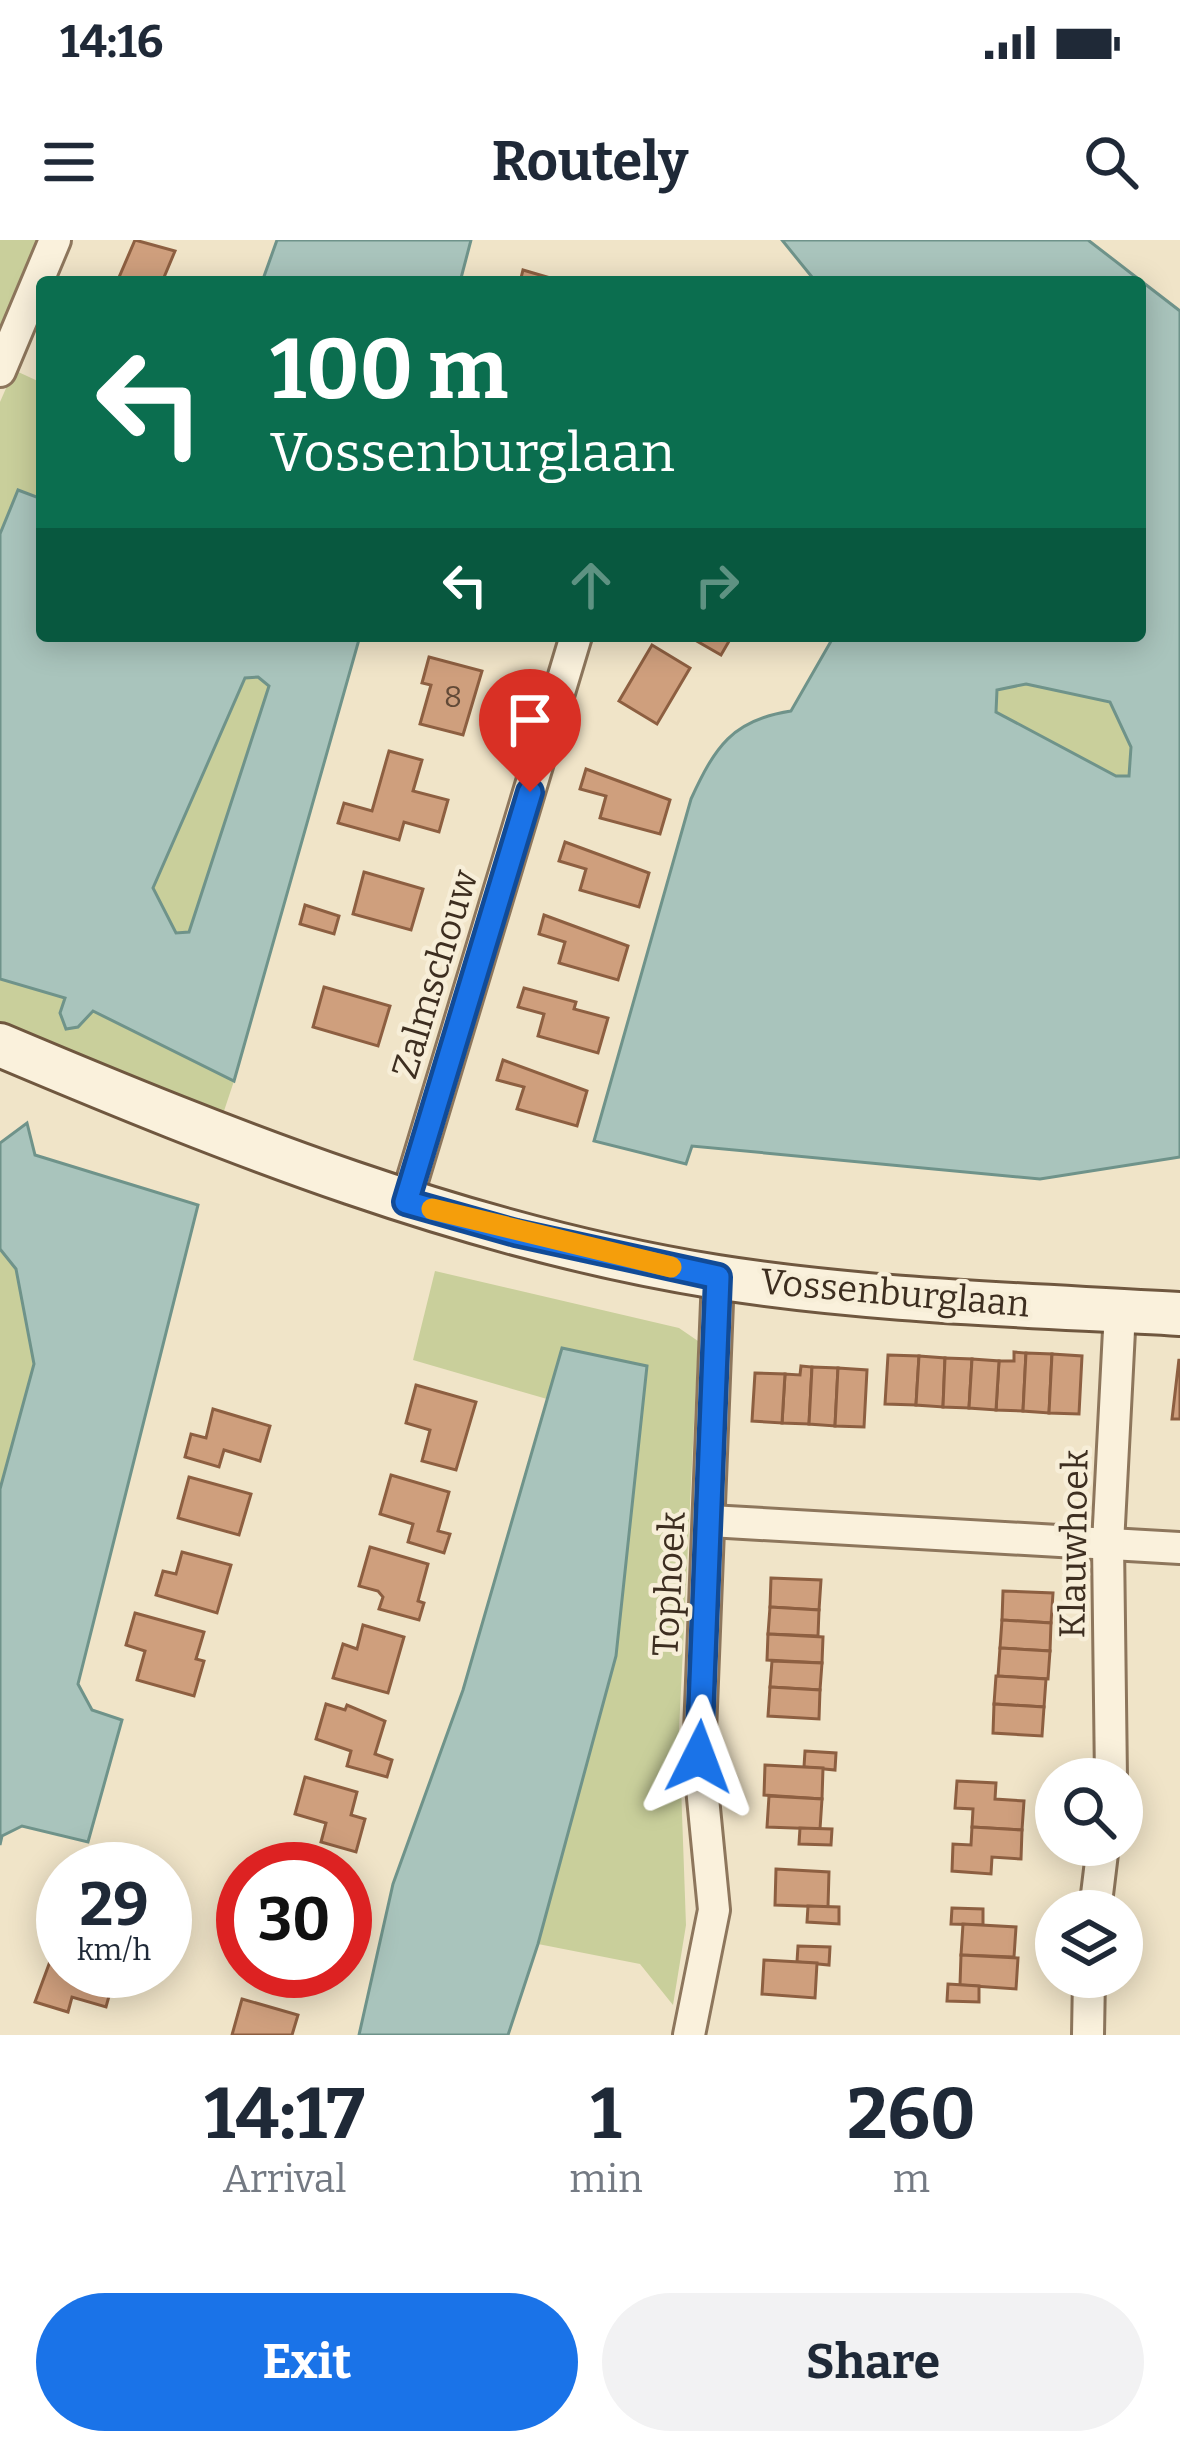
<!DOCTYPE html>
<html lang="en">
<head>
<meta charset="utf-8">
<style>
  body { margin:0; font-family:Bitter,serif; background:#f2f2f3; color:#1f2937; height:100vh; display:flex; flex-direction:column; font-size:45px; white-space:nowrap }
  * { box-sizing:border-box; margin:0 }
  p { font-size:39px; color:#747a83 }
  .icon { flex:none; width:66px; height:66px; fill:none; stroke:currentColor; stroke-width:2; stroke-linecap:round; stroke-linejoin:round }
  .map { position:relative; height:1795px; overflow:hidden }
  .drawer { display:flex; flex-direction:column; background:#fff; flex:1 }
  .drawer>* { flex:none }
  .banner { position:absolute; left:36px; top:36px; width:1110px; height:366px; border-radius:12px; box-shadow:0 6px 30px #0003; background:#0b6e4f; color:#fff; overflow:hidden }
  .tools { position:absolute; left:1035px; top:1518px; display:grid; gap:24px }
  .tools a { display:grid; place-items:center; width:108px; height:108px; border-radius:50%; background:#fff; box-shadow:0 6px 30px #0003; font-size:60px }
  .speed { position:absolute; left:36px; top:1602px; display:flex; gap:24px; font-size:60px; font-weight:700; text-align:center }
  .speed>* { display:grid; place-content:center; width:156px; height:156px; border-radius:50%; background:#fff; box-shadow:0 6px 30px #0003; line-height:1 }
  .speed small { font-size:30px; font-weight:400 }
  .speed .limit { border:18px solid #d22; background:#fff; color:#111 }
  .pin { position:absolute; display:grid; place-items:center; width:102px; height:102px; color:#fff; margin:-123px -51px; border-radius:50% 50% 50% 0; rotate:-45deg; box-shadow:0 0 12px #0007 }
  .pin .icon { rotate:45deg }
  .me { position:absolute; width:132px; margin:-66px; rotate:3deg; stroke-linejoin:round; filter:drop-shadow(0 0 9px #0008) }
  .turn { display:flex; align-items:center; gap:42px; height:252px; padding:0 36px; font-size:54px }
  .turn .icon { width:156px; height:156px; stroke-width:2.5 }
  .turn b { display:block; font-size:84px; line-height:102px }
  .lanes { display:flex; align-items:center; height:114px; padding:0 36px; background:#0003; justify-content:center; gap:60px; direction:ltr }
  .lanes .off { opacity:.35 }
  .eta { display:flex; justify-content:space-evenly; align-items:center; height:204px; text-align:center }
  .eta b { font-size:72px; font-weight:700; line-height:84px }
  .primary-button { display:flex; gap:24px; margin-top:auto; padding:24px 36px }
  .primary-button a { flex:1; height:138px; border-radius:72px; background:#1a73e8; color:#fff; font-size:48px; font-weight:700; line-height:138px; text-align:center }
  .primary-button a+a { background:#f2f2f3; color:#1f2937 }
  .status { display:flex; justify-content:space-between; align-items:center; height:84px; padding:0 60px; background:#fff; direction:ltr }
  .status svg { height:33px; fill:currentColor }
  header { display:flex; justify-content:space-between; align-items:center; height:156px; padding:0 36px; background:#fff; font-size:54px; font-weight:700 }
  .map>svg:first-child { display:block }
</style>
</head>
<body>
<div class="status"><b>14:16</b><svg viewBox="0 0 49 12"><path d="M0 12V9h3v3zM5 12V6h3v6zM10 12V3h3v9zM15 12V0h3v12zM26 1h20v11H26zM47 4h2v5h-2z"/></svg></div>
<header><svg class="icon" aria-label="menu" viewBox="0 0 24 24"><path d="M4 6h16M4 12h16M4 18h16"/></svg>Routely<svg class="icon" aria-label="search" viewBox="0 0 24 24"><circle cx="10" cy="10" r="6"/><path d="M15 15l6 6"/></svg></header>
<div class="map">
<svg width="1180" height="1795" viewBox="0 0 1180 1795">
  <rect width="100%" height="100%" fill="#f0e4c8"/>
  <g fill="#c9cf9b">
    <path d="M0,0h41l-41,97z"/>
    <path d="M14,130l28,13v116l-24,-9 -18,44v-132z"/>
    <path d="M258,437l11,9 -80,247h-13l-23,-45 93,-210z"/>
    <path d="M1026,444l84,18 21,45 -2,29h-13l-120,-64 1,-22z"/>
    <path d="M0,739l65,19 169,83 -13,39 -221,-91z"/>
    <path d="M0,1009l16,20 18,96 -34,124z"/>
    <path d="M435,1031l244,57 19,13 -19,389 7,195 -13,80 -33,-41 -102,-20 78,-288 31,-290 -85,-18 -15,51 -134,-39z"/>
  </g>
  <g fill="#a9c4bc" stroke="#6f938a" stroke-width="3" fill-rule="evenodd">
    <path d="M277,0h194l-11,42h-198z"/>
    <path d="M782,0h306l92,71v846l-140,22 -348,-33 -6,18 -92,-23 97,-342c24,-52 41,-79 100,-88l43,-75h306v-354h-324zM1026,444l84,18 21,45 -2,29h-13l-120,-64 1,-22z"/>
    <path d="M18,250l24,9v137h318l-126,445 -141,-70 -15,16 -12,2 -6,-16 5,-15 -65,-19v-445zM258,437l11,9 -10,31 -70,215 -13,1 -23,-45 92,-210z"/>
    <path d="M27,883l8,32 163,50 -120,479 14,26 30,10 -34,122 -66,-16 -20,10 -2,9v-356l34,-125 -18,-95 -16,-20v-106z"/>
    <path d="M562,1108l85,18 -31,290 -78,288 -30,91h-149l34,-151 70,-194z"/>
  </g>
  <g fill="#cf9f7d" stroke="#8d5f41" stroke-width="3">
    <path d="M135,0l40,11 -13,31h-45z"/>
    <path d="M523,30l41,12h-44z"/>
    <path d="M688,396h44l-11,19z"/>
    <path d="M652,405l38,23 -33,56 -38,-23z"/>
    <path d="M429,417l53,14 -19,64 -43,-11 11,-39 -9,-2z"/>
    <path d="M389,511l33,9 -9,31 35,9 -9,32 -35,-10 -5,18 -61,-17 6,-20 28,8z"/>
    <path d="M586,529l84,31 -10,34 -60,-16 6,-22 -26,-7z"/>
    <path d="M565,602l84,31 -10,34 -59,-17 6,-21 -27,-8z"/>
    <path d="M364,632l59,17 -12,41 -58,-16z"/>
    <path d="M305,665l34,11 -5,18 -34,-10z"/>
    <path d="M544,675l84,31 -10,34 -59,-17 6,-21 -26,-8z"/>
    <path d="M324,747l66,19 -12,40 -65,-19z"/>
    <path d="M524,748l52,14 -2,7 34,9 -10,35 -60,-17 6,-22 -26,-7z"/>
    <path d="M503,820l84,31 -10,35 -60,-17 7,-22 -27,-7z"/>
    <path d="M1014,1112l12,1 -3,58 -27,-1 3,-49h15z"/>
    <path d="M1026,1113l26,1 -3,59 -26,-2z"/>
    <path d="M1052,1114l30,2 -3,58 -30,-1z"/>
    <path d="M888,1115l31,1 -3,49 -31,-1z"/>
    <path d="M919,1116l26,2 -2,49 -27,-2z"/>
    <path d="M945,1118l27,1 -3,49 -26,-1z"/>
    <path d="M972,1119l27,2 -3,49 -27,-2z"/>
    <path d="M1179,1119l1,8v52h-8z"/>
    <path d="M801,1126l11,1 -3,57 -27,-1 3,-49 15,1z"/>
    <path d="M812,1127l26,1 -3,58 -26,-2z"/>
    <path d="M838,1128l29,2 -3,57 -29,-1z"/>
    <path d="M755,1133l30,1 -3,49 -30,-2z"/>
    <path d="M416,1145l60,17 -20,68 -34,-9 8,-31 -24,-7z"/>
    <path d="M213,1169l57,17 -10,35 -36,-11 -5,17 -34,-10 6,-23 15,4z"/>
    <path d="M391,1235l58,17 -11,39 12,3 -6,19 -36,-11 5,-18 -33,-10z"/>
    <path d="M189,1237l62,17 -12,41 -61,-17z"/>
    <path d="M370,1307l58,17 -10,37 6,2 -5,17 -40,-11 4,-12 -5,-6 -19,-5z"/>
    <path d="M182,1312l49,13 -14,48 -61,-18 7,-24 13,3z"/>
    <path d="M771,1338l50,2 -2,30 -49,-3z"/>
    <path d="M1003,1351l50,2 -2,30 -49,-3z"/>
    <path d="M770,1367l49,3 -1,26 -50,-2z"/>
    <path d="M135,1373l69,19 -8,27 8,2 -10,35 -57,-16 8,-29 -19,-6z"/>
    <path d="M1002,1380l49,3 -1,28 -50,-3z"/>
    <path d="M363,1385l41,12 -16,56 -55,-15 10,-34 14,5z"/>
    <path d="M768,1394l55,3 -1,26 -55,-3z"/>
    <path d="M1000,1408l50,3 -2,28 -50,-3z"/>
    <path d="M772,1421l50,2 -2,27 -50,-3z"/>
    <path d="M996,1436l50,3 -2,28 -50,-3z"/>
    <path d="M770,1447l50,3 -1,29 -51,-3z"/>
    <path d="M326,1464l19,6 2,-5 38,16 -10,33 17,6 -5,17 -40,-11 4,-15 -35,-12z"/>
    <path d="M994,1464l50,3 -2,29 -49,-3z"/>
    <path d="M805,1511l31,2 -1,17 -31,-3z"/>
    <path d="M765,1525l58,3 -1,31 -58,-4z"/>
    <path d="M305,1537l52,15 -6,23 14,4 -9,33 -35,-10 5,-19 -31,-9z"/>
    <path d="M957,1541l39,2 -1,16 29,2 -2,29 -50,-3 1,-18 -18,-1z"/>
    <path d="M769,1556l53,3 -2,30 -53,-2z"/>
    <path d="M972,1587l50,3 -1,29 -29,-2 -1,17 -39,-3 1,-27 18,1z"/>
    <path d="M800,1588l32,1 -1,16 -32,-1z"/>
    <path d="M284,1610l55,15 -1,4h-59z"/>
    <path d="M776,1629l53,3 -1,35 -53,-2z"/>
    <path d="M808,1666l31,1v17l-32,-2z"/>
    <path d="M952,1668l31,1v16l-32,-1z"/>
    <path d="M963,1684l53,3 -2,30 -53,-2z"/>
    <path d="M798,1706l32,1 -1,18 -32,-3z"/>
    <path d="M55,1708l8,3v20h53l-10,36 -34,-10 -4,15 -33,-10z"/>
    <path d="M961,1715l57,3 -2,31 -56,-4z"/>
    <path d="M764,1720l53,3 -2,35 -53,-4z"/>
    <path d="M286,1731h26l-2,22 -28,-8z"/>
    <path d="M948,1744l31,2v16l-32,-1z"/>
    <path d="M242,1759l56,16 -6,20h-60z"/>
  </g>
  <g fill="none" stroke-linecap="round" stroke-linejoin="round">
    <g stroke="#8d765c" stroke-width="36">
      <g id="street">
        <path d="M0,131l55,-131"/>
        <path d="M406,961l170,-565"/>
        <path d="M710,1281l470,27"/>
        <path d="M1111,1539l-3,-235 12,-233"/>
        <path d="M1095,1671l8,-66"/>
        <path d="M689,1795l25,-125 -15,-153 19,-480"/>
        <path d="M1088,1795l1,-58"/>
      </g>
    </g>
    <g stroke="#6f573f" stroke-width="48">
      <path id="secondary" d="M0,805c232,98 467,192 717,232 152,24 310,28 463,37"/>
    </g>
    <use href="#street" stroke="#faf1dc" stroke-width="30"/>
    <use href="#secondary" stroke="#faf1dc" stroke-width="42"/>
  </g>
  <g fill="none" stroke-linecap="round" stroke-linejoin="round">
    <g stroke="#114b97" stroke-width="30">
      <path id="route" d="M530,552l-124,410 110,31 202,44 -19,480"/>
    </g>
    <use href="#route" stroke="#1a73e8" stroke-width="21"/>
    <path stroke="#f59e0b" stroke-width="21" d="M432,969l239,58"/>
  </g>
  <g text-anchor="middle" stroke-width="9" stroke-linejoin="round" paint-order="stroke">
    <g font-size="30" fill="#624a37">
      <text x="453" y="467">8</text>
    </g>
    <g font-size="36" fill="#3d2e20" stroke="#f7eed8">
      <text transform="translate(434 734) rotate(-73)" y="13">Zalmschouw</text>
      <text transform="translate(895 1052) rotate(5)" y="13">Vossenburglaan</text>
      <text transform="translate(1073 1304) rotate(-89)" y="13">Klauwhoek</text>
      <text transform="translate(668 1344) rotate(-87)" y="13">Tophoek</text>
    </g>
  </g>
</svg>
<div class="tools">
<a><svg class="icon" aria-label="search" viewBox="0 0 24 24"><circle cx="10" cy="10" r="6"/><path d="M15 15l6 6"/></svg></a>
<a><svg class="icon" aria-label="layers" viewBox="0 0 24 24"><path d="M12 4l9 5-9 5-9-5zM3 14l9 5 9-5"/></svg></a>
</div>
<div class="speed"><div>29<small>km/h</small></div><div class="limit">30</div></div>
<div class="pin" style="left:530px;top:552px;background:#d93025"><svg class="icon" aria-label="arrive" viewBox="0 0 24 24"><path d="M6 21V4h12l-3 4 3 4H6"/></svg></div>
<svg class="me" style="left:699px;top:1517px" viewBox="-20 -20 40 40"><path d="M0-17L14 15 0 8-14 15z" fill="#1a73e8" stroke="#fff" stroke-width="4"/></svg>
<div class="banner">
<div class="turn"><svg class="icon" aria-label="left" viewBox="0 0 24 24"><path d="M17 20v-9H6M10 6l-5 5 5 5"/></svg><div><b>100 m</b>Vossenburglaan</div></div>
<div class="lanes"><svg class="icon" aria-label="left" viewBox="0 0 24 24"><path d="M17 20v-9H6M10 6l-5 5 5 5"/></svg><svg class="icon off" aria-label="ahead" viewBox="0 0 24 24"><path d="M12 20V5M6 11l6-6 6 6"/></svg><svg class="icon off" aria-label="right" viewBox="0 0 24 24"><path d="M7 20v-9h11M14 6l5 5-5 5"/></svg></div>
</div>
</div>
<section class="drawer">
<div class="eta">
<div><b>14:17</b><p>Arrival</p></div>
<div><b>1</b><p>min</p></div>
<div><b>260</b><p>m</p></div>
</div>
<div class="primary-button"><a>Exit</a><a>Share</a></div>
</section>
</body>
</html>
